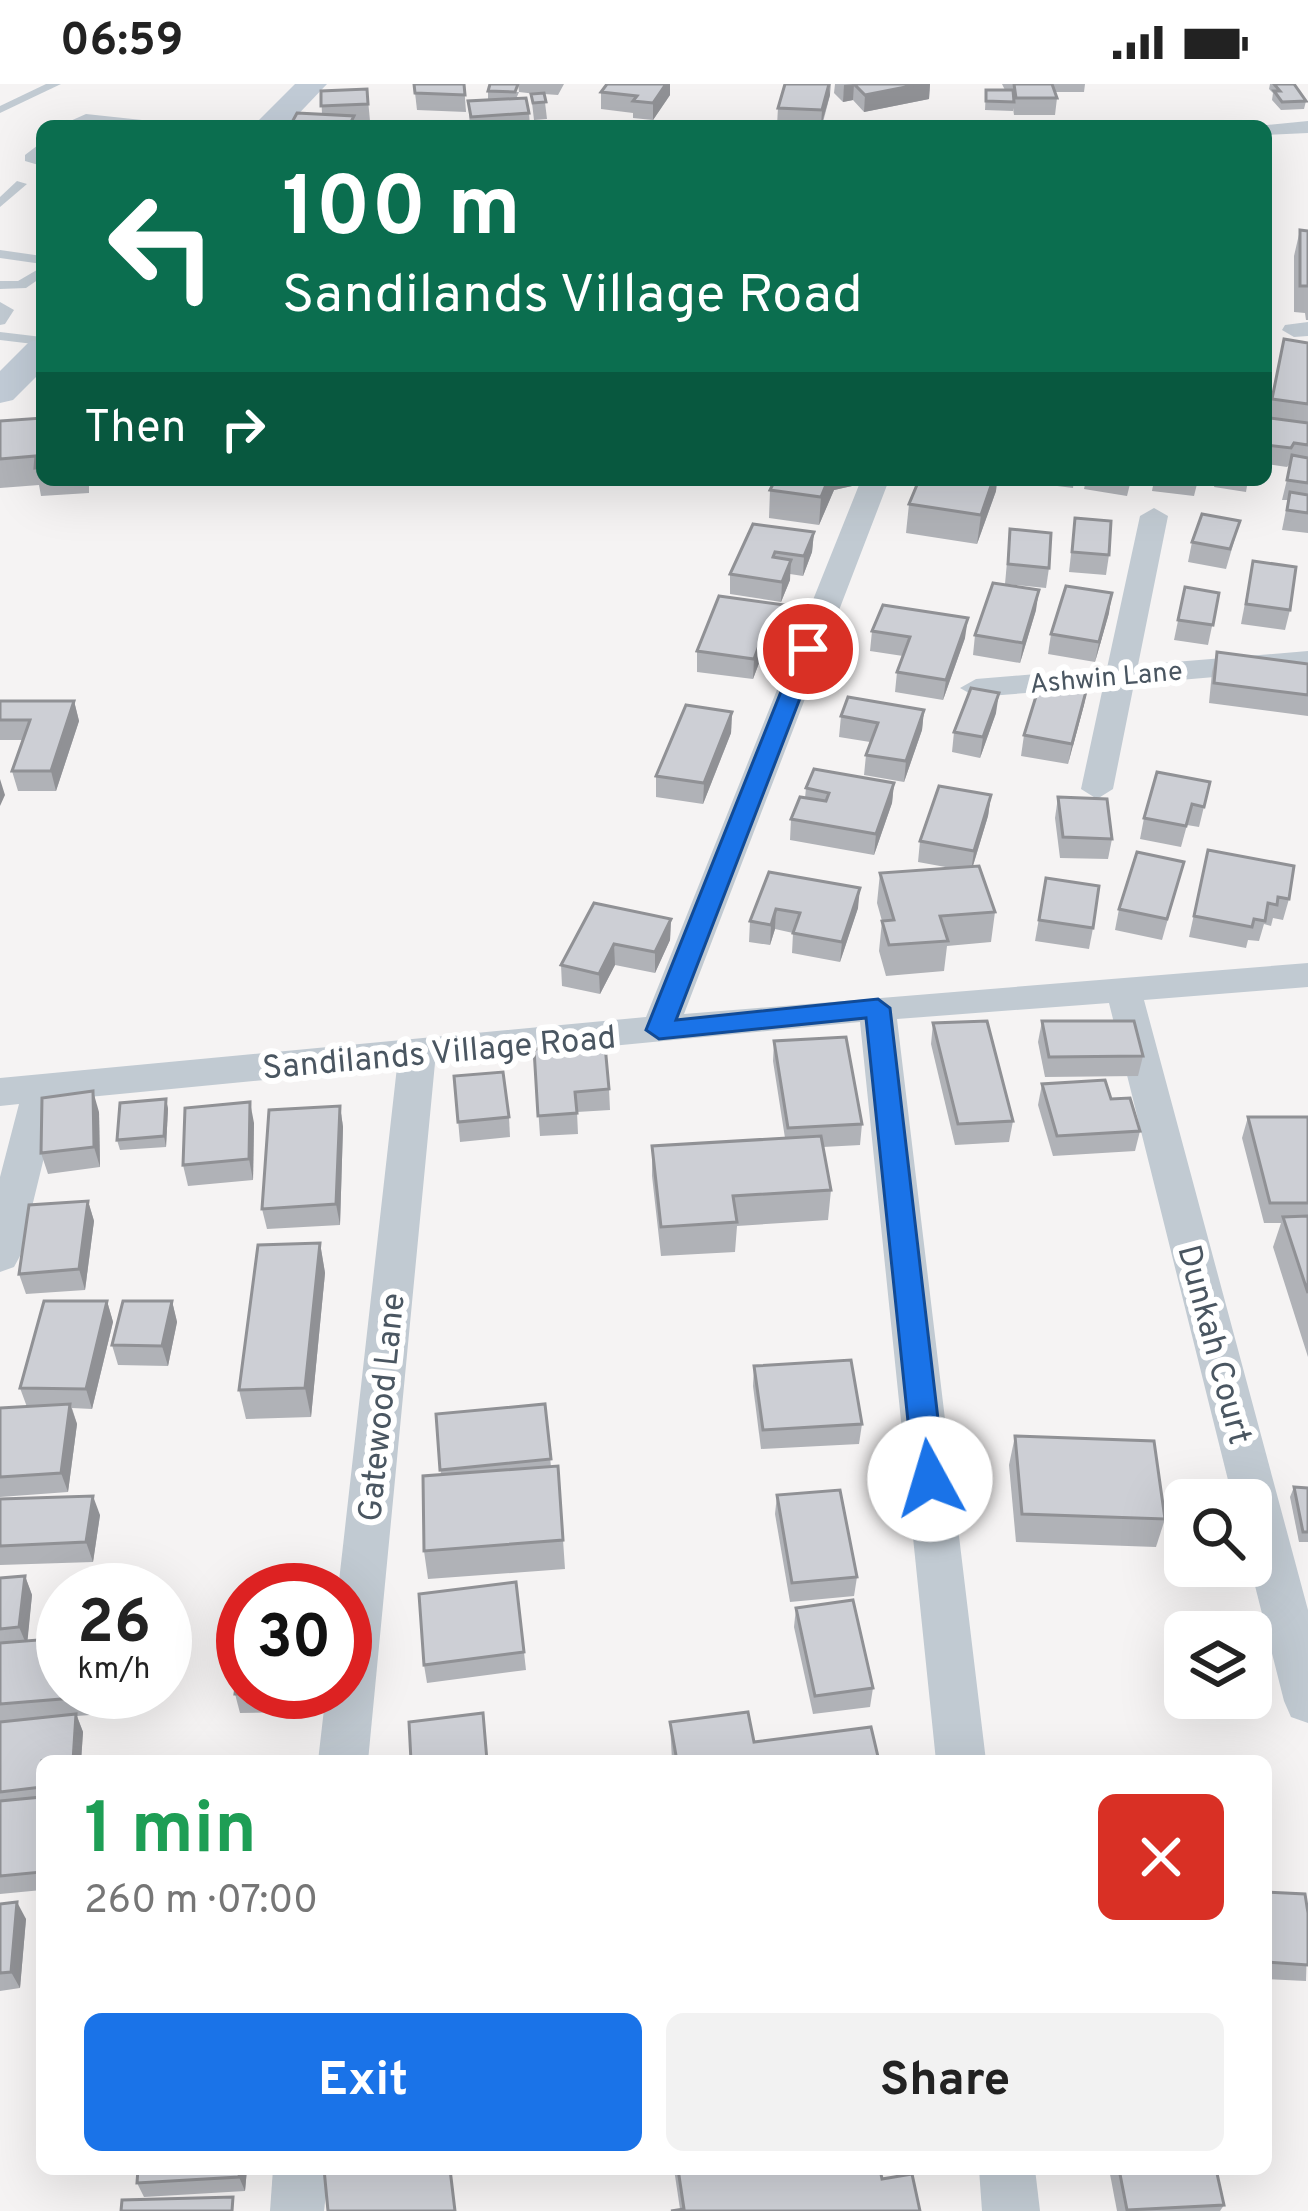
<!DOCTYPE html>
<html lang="en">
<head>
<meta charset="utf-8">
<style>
  body { margin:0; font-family:Overpass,sans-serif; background:#f2f2f2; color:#222; height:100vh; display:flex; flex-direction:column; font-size:45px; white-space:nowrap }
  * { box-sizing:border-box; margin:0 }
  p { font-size:39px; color:#767676 }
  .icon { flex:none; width:66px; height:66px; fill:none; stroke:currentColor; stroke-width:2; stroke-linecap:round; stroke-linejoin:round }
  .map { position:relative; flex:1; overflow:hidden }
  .side { position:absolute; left:36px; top:1671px; width:1236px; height:420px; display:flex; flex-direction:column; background:#fff; border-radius:18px; box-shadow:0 12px 48px #0002 }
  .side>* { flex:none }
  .top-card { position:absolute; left:36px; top:36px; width:1236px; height:366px; border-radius:18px; box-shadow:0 12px 48px #0002; background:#0b6e4f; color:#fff; overflow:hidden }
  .tools { position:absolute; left:1164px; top:1395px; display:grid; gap:24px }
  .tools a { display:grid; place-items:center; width:108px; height:108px; border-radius:18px; background:#fff; box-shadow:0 12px 48px #0002; font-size:60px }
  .speed { position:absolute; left:36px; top:1479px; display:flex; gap:24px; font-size:60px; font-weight:700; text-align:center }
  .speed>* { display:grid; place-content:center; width:156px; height:156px; border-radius:50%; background:#fff; box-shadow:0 12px 48px #0002; line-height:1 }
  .speed small { font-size:30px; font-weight:400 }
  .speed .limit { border:18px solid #d22; background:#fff; color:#111 }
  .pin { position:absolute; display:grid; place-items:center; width:102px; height:102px; color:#fff; margin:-51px; border:6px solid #fff; border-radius:50%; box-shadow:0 3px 12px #0007 }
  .me { position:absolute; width:132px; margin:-66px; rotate:354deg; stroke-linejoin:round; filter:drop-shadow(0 0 9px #0008) }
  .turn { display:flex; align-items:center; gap:42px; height:252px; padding:0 48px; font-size:54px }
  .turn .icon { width:156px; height:156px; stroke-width:2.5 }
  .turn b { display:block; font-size:84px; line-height:102px }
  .then { display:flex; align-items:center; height:114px; padding:0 48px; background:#0003; gap:24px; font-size:45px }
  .round { display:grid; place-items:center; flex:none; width:126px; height:126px; border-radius:18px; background:#f2f2f2 }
  .overview { display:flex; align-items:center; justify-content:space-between; height:204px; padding:0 48px }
  h1 { font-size:72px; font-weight:700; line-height:90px; color:#1e9e55 }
  .button { display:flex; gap:24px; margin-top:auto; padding:24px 48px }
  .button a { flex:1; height:138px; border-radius:18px; background:#1a73e8; color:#fff; font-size:48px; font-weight:700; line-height:138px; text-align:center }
  .button a+a { background:#f2f2f2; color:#222 }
  .status { display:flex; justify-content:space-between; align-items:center; height:84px; padding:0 60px; background:#fff; direction:ltr }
  .status svg { height:33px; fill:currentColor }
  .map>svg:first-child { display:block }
</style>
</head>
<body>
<div class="status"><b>06:59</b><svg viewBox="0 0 49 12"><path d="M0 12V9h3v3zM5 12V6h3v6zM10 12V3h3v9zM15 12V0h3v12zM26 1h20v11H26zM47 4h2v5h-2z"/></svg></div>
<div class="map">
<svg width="1308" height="2127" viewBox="0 0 1308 2127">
  <rect width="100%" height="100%" fill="#f5f3f3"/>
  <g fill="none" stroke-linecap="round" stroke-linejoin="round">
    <g fill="#c1cad2" fill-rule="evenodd">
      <path d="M46,0h15l-61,29v-7z"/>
      <path d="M86,30l84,9 6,3 -89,-5 -12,5h-16z"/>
      <path d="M42,58v10l-5,5 5,1v8l-17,-5v-6z"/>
      <path d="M17,97l10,3 -27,23v-10z"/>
      <path d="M0,166l42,6v8l-42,-6z"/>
      <path d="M42,183v10l-16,11 -26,1v-8h18z"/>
      <path d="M0,218l14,8 -9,14 -5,1z"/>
      <path d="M0,248l42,5v8l-42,-5z"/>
    </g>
    <g fill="#c1cad2" fill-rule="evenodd">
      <path d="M1308,37v12l-42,2v-9h-9z"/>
      <path d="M1308,238v14l-14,1 -12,-7 3,-5z"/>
      <path d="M861,396h28l-205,534 624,-51v24l-164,13 164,610v113l-17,-6 -7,-16 -34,-135 1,-66h-18l-124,-497 -212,16 89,742h-50l-76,-739 -425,41 -67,698h-50l8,-69h19v-102h-7l59,-523 -339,33 -38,156 -6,11 -14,5v-95l19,-73 -19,2v-28l646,-61z"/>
      <path d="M1154,424l14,8 -30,149 170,-14v18l-174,15 -21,105 -16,10 -16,-10 22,-102 -127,10 -16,-9 16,-9 131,-11 33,-152z"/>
      <path d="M273,2085h56l-5,42h-54z"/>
      <path d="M979,2085h56l5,42h-58z"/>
    </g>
    <g fill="#c1cbd6" fill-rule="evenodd">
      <path d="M295,0h32l-40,42h-34z"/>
      <path d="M42,255v32l-29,29 -13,3v-32l29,-29z"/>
    </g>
  </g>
  <g fill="#b0b2b7">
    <path d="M414,0h50l2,28 -49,-2z"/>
    <path d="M518,0h46l-6,11 -14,-1 3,25 -13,1 -3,-26h5l-17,-2z"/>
    <path d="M607,0h63v11l-17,25 -20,-2v-5l-32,-4v-17z"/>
    <path d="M785,0h46l-1,11 -8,31 -45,-1 1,-17z"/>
    <path d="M835,0h95l-1,15 -65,13 -11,-12 -10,2 -9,-9z"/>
    <path d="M1002,0h83l-1,8h-29l2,6 -2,17h-41l-1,-7v3l-28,-1 1,-20h19z"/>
    <path d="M1270,0h24l12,17 -2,8 -23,1 -9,-10 1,-7 -4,-4z"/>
    <path d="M367,5l3,32 -15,1 1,4h-66l32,-12 -1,-23z"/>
    <path d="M488,7l31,1 -3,7 13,14 1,13h-60l-2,-25 30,-1 -10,-1z"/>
    <path d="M1300,146l8,1v89h-2l-1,-7 -11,-1v-56z"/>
    <path d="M1284,255l24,4v190l-26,-3 6,-30h-6l9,-37 -4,4 -21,-3v-27l4,-19h-2z"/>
    <path d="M42,334v62h47v13l-48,3 -2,-11 -39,3v-67z"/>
    <path d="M919,396h78l-1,11 -19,53 -71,-11 3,-29z"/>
    <path d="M1034,396h40l-1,8 -39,-5z"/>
    <path d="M1086,396h45l-4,16 -43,-7z"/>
    <path d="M1154,396h44l-4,16 -42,-5z"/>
    <path d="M1216,396h32l-2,12 -32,-5z"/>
    <path d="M861,400l-27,6 -15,35 -50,-7 1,-28z"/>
    <path d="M1075,434l34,37 -3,20 -37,-3z"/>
    <path d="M1240,437l-14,48 -38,-7 4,-20z"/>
    <path d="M1010,445l39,39 -3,20 -41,-4z"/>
    <path d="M814,448l-2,20 -9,24 -13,-2v6l-9,22 -51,-8v-20z"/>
    <path d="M1253,477l37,49 -5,20 -44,-6z"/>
    <path d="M1185,503l34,6 -11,52 -34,-5z"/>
    <path d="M792,522l-1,20 -8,24 -18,-3 -12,32 -56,-7v-21z"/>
    <path d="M1036,526l-16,53 -47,-8 2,-20z"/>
    <path d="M1109,529l-14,49 -47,-8 3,-20z"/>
    <path d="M872,547l93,7 -22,62 -48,-8 2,-20 6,-16 -33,-5z"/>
    <path d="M1217,568l91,12v52l-99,-13 3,-31z"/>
    <path d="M1088,600l-20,80 -47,-8 3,-21z"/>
    <path d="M0,617h74l5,20 -23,70h-38l-6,-20 11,-31h-23z"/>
    <path d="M924,626l-2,20 -18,52 -40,-7 2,-20 4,-13 -31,-5 2,-21z"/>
    <path d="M732,628l-1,21 -28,71 -47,-7v-21z"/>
    <path d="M996,629l-16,45 -28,-6 2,-20z"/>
    <path d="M1210,698l-11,45 -12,-2 -6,22 -41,-8 4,-21z"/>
    <path d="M894,699l-2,20 -18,52 -84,-15 1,-21 14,-21 1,-10z"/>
    <path d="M991,711l-3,21 -15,50 22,46 -4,30 -44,4 -3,25 -58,5 -7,-25 3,-30 -5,-18 3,-30 71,-5 -33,-6 2,-21z"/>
    <path d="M1058,713l54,42 -4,20 -48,-1 -5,-40z"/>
    <path d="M1208,766l81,49 -6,21 -10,-2 -2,8 -7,-2 -5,17 -11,-1 -2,8 -57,-11z"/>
    <path d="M1184,778l-22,78 -47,-10 4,-21z"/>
    <path d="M769,788l89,36 -18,54 -48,-9 1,-20 -18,-4 -5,16 -21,-3 1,-21z"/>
    <path d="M1046,794l47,50 -4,21 -54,-8z"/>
    <path d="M671,835l-1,21 -15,33 -40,-8 -15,29 -38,-8 -1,-21z"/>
    <path d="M1042,937l101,35 -5,20 -93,1 -7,-35z"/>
    <path d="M933,939l80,98 -4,21 -54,3 -24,-101z"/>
    <path d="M774,957l88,83 -2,21 -37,2 8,43 -3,30 -91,6 -2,26 -74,4 -9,-80v-30l133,-8 -12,-77z"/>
    <path d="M534,965l75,40 1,21 -33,2 1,22 -38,2z"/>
    <path d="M454,992l55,41 1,20 -50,5z"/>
    <path d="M1042,1000l98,47 -5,20 -82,5 -15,-51z"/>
    <path d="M166,1015l2,10 -2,38 -46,3 -3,-10z"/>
    <path d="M340,1022l3,21 -3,98 -73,4 -5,-20z"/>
    <path d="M99,1028l1,55 -52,7 -7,-21z"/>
    <path d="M1248,1033h60v240l-35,-110 8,-24h-17l-22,-85z"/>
    <path d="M254,1039l-1,57 -65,6 -5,-21z"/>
    <path d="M88,1117l6,20 -9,69 -59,4 -7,-20z"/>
    <path d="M320,1159l5,30 -14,144 -65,2 -7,-29z"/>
    <path d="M107,1217l6,21 -21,87 -20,-1 5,16 -9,68 -68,5v-89l27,-1 -7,-19z"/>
    <path d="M172,1217l5,21 -9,44 -50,-1 -6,-20z"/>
    <path d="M754,1282l108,58 -3,20 -98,5 -8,-63z"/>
    <path d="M545,1320l6,63 7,-1 7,103 -137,10 -4,-28 17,-76 -5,-61z"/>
    <path d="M1015,1352l150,83 -9,28 -140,-5 -7,-77z"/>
    <path d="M1294,1403l14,1v54h-9l-9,-45z"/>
    <path d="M777,1411l80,82 -3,19 -64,6 -15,-88z"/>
    <path d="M0,1415l100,16 -7,47 -93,3z"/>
    <path d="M25,1492l7,19 -5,46 103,51 -2,20 -51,4 6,16 -2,29h-39v129l-42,4v-316z"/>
    <path d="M516,1498l10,88 -99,13 -3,-18z"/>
    <path d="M796,1524l77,80 -3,19 -57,7 -19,-87z"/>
    <path d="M243,1608h56l-2,20 -57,1 -5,-19z"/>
    <path d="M670,1638l84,20 125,19h-207z"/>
    <path d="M1266,1808l42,21 -2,68 -40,-2z"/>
    <path d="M0,1820l26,15 -6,69 -20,3z"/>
    <path d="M247,2085l-2,22 -101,6 -7,-14z"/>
    <path d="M674,2085h206l-200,40z"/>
    <path d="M1109,2085h107l8,36 -4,6h-103z"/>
  </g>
  <g fill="#909195">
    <path d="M666,0h4v11l-17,25v-17z"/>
    <path d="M829,0l1,11 -9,31 1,-16z"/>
    <path d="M854,0l-1,16 -10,2 1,-17z"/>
    <path d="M921,0h9l-1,15 -65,13 1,-17z"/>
    <path d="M828,396h34l-1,4 -27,6 -15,35 2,-28z"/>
    <path d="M993,396h4l-1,11 -19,53 4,-29z"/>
    <path d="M814,448l-2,20 -9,24 1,-20z"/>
    <path d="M791,476l-1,20 -9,22 1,-20z"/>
    <path d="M1039,506l-3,20 -16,53 3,-20z"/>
    <path d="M1112,509l-3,20 -14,49 4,-20z"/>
    <path d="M792,522l-1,20 -8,24 1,-20z"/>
    <path d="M968,534l-3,20 -22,62 3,-20z"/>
    <path d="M766,543l-1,20 -12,32 1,-20z"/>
    <path d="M1088,600l-4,21 -16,59 4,-20z"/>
    <path d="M999,609l-3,20 -16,45 3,-21z"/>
    <path d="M74,617l5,20 -23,70 -5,-20z"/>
    <path d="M924,626l-2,20 -18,52 2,-21z"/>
    <path d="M732,628l-1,21 -28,71 1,-21z"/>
    <path d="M0,695l5,16 -5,11z"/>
    <path d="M894,699l-2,20 -18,52 2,-21z"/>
    <path d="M991,711l-3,21 -17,56 3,-21z"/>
    <path d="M860,804l-2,20 -18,54 2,-20z"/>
    <path d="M776,825l-1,20 -5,16 1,-20z"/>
    <path d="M671,835l-1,21 -15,33v-21z"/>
    <path d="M614,860l1,21 -15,29 -1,-20z"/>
    <path d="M93,1007l6,21 1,55 -6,-20z"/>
    <path d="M166,1015l2,10 -2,38 -2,-11z"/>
    <path d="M250,1018l4,21 -1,57 -4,-21z"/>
    <path d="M340,1022l3,21 -3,98 -4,-21z"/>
    <path d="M88,1117l6,20 -9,69 -6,-21z"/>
    <path d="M320,1159l5,30 -14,144 -6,-29z"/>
    <path d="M107,1217l6,21 -21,87 -6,-20z"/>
    <path d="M172,1217l5,21 -9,44 -6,-20z"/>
    <path d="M70,1320l7,20 -9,68 -7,-19z"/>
    <path d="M93,1412l7,19 -7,47 -7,-20z"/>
    <path d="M25,1492l7,19 -5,51 -8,-19z"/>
    <path d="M122,1608h8l-2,20 -6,-18z"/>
    <path d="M292,1608h7l-2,20 -5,-19z"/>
    <path d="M76,1630l7,18 -2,29h-8z"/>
    <path d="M17,1818l9,17 -6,69 -9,-16z"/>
    <path d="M240,2085h7l-2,22 -6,-14z"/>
  </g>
  <g fill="#cdcfd5" stroke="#909195" stroke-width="3">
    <path d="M414,0h50l1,11 -50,-2z"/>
    <path d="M490,0h28l-3,8 -27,-1z"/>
    <path d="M607,0h59l-13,19 -20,-2 4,-5 -36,-4z"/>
    <path d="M785,0h44l-7,26 -44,-2z"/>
    <path d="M854,0h67l-56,11z"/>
    <path d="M1014,0h38l5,14h-41z"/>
    <path d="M1274,0h20l12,17 -24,1 -8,-11h6z"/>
    <path d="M367,5l1,15 -47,2v-15z"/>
    <path d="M986,6h27l1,12 -28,-1z"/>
    <path d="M544,9l2,9 -13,1 -2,-9z"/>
    <path d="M526,14l3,15 -58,4 -3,-16z"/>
    <path d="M297,29l57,3 -5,10h-59z"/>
    <path d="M1300,146l8,1v55h-8z"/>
    <path d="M1284,255l24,4v61l-36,-5z"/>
    <path d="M42,334v49l-7,1 1,-12 -36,3v-38z"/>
    <path d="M1270,334l38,5v22l-14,-2 -3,5 -25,-3z"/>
    <path d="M1292,371l16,3v25l-21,-3z"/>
    <path d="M775,396h53l-7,17 -51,-7z"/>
    <path d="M919,396h74l-12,35 -72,-11z"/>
    <path d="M1290,408l18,3v18l-21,-3z"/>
    <path d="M1202,430l38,7 -10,28 -38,-7z"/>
    <path d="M1075,434l36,3 -2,34 -37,-3z"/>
    <path d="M753,440l61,8 -10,24 -29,-4 -2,5 18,3 -9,22 -52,-8z"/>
    <path d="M1010,445l41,4 -2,35 -41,-4z"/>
    <path d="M1253,477l43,6 -6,43 -44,-6z"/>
    <path d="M993,499l46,7 -16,53 -48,-8z"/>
    <path d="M1066,502l46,7 -13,49 -48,-8z"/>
    <path d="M1185,503l34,6 -6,32 -35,-5z"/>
    <path d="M719,512l73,10 -8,24 -18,-3 -12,32 -57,-8z"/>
    <path d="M883,521l85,13 -22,62 -49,-8 13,-35 -38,-6z"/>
    <path d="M1217,568l91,12v31l-94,-12z"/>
    <path d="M1042,593l46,7 -16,60 -48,-9z"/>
    <path d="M971,604l28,5 -16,44 -29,-5z"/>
    <path d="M848,613l76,13 -18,51 -40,-6 12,-32 -37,-7z"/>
    <path d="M0,617h74l-23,70h-39l18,-51h-30z"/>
    <path d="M686,621l46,7 -28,71 -48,-7z"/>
    <path d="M814,685l80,14 -18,51 -85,-15 9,-22 26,4 3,-8 -23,-5z"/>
    <path d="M1157,688l53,10 -6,25 -12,-3 -6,22 -42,-8z"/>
    <path d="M939,702l52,9 -17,56 -54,-10z"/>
    <path d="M1058,713l49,2 5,40 -49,-2z"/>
    <path d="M1208,766l86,16 -5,33 -11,-2 -1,8 -9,-2 -3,18 -11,-2 -2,8 -58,-11z"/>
    <path d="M1137,768l47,10 -17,57 -48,-10z"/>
    <path d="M979,782l16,46 -55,4 8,25 -59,4 -7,-24 12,-1 -14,-47z"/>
    <path d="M769,788l91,16 -18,54 -49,-9 7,-20 -24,-4 -5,16 -21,-4z"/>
    <path d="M1046,794l53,8 -6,42 -54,-8z"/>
    <path d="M594,819l77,16 -16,33 -41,-8 -15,30 -38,-9z"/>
    <path d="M987,937l26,100 -55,3 -25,-101z"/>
    <path d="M1042,937h92l9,35 -94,1z"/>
    <path d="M846,953l16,87 -74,4 -14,-87z"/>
    <path d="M605,961l4,44 -34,3 2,21 -39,3 -4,-67z"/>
    <path d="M503,988l6,45 -51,5 -4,-46z"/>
    <path d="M1105,996l6,19 19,-1 10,33 -83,5 -15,-52z"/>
    <path d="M93,1007l1,56 -53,6 1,-55z"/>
    <path d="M166,1015l-2,37 -47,4 3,-37z"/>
    <path d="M250,1018l-1,57 -66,6 2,-57z"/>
    <path d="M340,1022l-4,98 -74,5 7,-99z"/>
    <path d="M1248,1033h60v86h-38z"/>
    <path d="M821,1052l10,54 -98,6 4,26 -76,5 -9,-81z"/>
    <path d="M88,1117l-9,68 -60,5 10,-69z"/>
    <path d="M1308,1132v77l-25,-76z"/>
    <path d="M320,1159l-15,145 -66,2 19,-145z"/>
    <path d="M44,1217h63l-21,88 -66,-1z"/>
    <path d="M123,1217h49l-10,45 -50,-1z"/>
    <path d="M851,1276l11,64 -99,6 -9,-64z"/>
    <path d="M70,1320l-9,69 -61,4v-69z"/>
    <path d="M545,1320l6,55 -111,11 -4,-56z"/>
    <path d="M1015,1352l139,5 11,78 -143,-5z"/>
    <path d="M558,1382l5,74 -139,11 -1,-75z"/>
    <path d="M1294,1403l14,1v44h-5z"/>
    <path d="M840,1406l17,87 -65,6 -15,-88z"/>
    <path d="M93,1412l-7,46 -86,4v-47z"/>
    <path d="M25,1492l-6,51 -19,2v-51z"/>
    <path d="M516,1498l8,70 -100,13 -5,-71z"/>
    <path d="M853,1516l20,88 -58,8 -19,-88z"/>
    <path d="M243,1546v62l49,1 -57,1z"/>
    <path d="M63,1554v54h59v2l-122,10v-61z"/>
    <path d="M748,1628l6,30 117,-15 8,34h-202l-7,-39z"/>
    <path d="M483,1629l4,48h-76l-2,-39z"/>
    <path d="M76,1630l-3,47h-31v26l-42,5v-70z"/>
    <path d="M1249,1673l1,4h-71z"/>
    <path d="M42,1713v75l-42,4v-75z"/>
    <path d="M1266,1808l39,2 3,19v52l-42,-3z"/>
    <path d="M17,1818l-6,70 -11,1v-69z"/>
    <path d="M138,2085h102l-1,8 -102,6z"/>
    <path d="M324,2085h126l5,42h-127z"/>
    <path d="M678,2085h202l2,10 30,-5 8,37h-249l13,-2z"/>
    <path d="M1119,2085h97l8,36 -97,5z"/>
    <path d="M233,2113l-1,14h-111l1,-11z"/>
  </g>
  <path fill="#1a73e8" stroke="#114b97" stroke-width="3" d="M808,559l11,6 -143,371 202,-21 12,9 55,471 -4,9 -11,4 -11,-4 -5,-9 -48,-461 -207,21 -13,-9 152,-381z"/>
  <g text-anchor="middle" stroke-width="12" stroke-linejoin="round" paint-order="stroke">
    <g font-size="27" fill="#4a5661" stroke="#fff">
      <text transform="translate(1106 593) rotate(-5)" y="9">Ashwin Lane</text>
    </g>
    <g font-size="33" fill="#4a5661" stroke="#fff">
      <text transform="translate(439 967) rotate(-5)" y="12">Sandilands Village Road</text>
      <text transform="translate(1216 1260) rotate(75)" y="12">Dunkah Court</text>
      <text transform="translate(380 1323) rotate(-84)" y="12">Gatewood Lane</text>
    </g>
  </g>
</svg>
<div class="tools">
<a><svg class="icon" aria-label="search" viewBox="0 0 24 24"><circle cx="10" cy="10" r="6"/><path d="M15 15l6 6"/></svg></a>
<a><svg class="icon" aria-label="layers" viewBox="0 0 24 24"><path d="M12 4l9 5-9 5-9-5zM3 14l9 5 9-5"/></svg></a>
</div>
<div class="speed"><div>26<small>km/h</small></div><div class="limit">30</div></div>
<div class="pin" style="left:808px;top:565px;background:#d93025"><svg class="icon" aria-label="arrive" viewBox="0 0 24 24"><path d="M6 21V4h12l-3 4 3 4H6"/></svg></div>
<svg class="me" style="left:930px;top:1395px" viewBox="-20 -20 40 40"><circle r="19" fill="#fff"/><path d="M0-13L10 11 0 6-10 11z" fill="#1a73e8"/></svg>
<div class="top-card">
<div class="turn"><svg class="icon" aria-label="left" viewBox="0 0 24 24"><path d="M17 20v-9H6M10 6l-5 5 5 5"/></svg><div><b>100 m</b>Sandilands Village Road</div></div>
<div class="then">Then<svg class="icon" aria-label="right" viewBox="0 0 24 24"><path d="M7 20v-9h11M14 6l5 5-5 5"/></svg></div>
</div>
<section class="side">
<div class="overview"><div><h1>1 min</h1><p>260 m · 07:00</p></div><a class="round" style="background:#d93025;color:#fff"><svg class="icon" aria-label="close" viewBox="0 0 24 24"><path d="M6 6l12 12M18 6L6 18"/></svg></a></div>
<div class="button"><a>Exit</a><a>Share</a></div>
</section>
</div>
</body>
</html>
